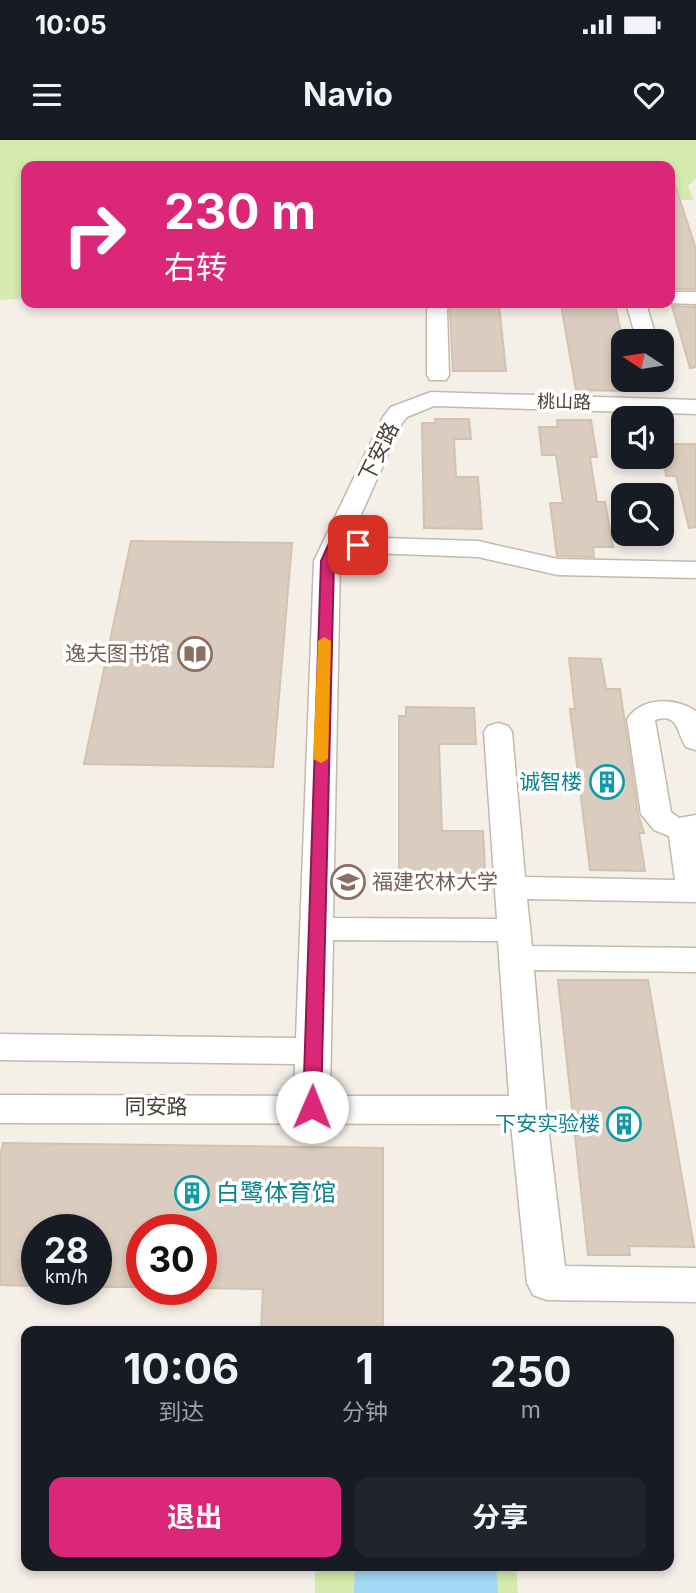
<!DOCTYPE html>
<html lang="zh">
<head>
<meta charset="utf-8">
<style>
  body { margin:0; font-family:Inter,"Noto Sans SC",sans-serif; background:#20242c; color:#f1f3f6; height:100vh; display:flex; flex-direction:column; font-size:26px; white-space:nowrap }
  * { box-sizing:border-box; margin:0 }
  p { font-size:23px; color:#9ea1a6 }
  .icon { flex:none; width:38px; height:38px; fill:none; stroke:currentColor; stroke-width:2; stroke-linecap:round; stroke-linejoin:round }
  .map { position:relative; flex:1; overflow:hidden }
  .panel { position:absolute; left:21px; top:1186px; width:653px; height:245px; display:flex; flex-direction:column; background:#171b24; border-radius:14px; box-shadow:0 4px 10px #0003 }
  .panel>* { flex:none }
  .guide { position:absolute; left:21px; top:21px; width:654px; height:147px; border-radius:14px; box-shadow:0 4px 10px #0003; background:#db2777; color:#fff; overflow:hidden }
  .needle { width:46px; rotate:282deg }
  .tools { position:absolute; left:611px; top:189px; display:grid; gap:14px }
  .tools a { display:grid; place-items:center; width:63px; height:63px; border-radius:14px; background:#171b24; box-shadow:0 4px 10px #0003; font-size:35px }
  .speed { position:absolute; left:21px; top:1074px; display:flex; gap:14px; font-size:35px; font-weight:700; text-align:center }
  .speed>* { display:grid; place-content:center; width:91px; height:91px; border-radius:50%; background:#171b24; box-shadow:0 4px 10px #0003; line-height:1 }
  .speed small { font-size:18px; font-weight:400 }
  .speed .limit { border:10px solid #d22; background:#fff; color:#111 }
  .pin { position:absolute; display:grid; place-items:center; width:60px; height:60px; color:#fff; margin:-30px; border-radius:14px; box-shadow:0 4px 10px #0006 }
  .me { position:absolute; width:77px; margin:-38px; rotate:1deg; stroke-linejoin:round; filter:drop-shadow(0 0 5px #0008) }
  .turn { display:flex; align-items:center; gap:24px; height:147px; padding:0 28px; font-size:32px }
  .turn .icon { width:91px; height:91px; stroke-width:2.5 }
  .turn b { display:block; font-size:49px; line-height:60px }
  .eta { display:flex; justify-content:space-evenly; align-items:center; height:119px; text-align:center }
  .eta b { font-size:42px; font-weight:700; line-height:49px }
  .action { display:flex; gap:14px; margin-top:auto; padding:14px 28px }
  .action a { flex:1; height:80px; border-radius:14px; background:#db2777; color:#fff; font-size:28px; font-weight:700; line-height:80px; text-align:center }
  .action a+a { background:#20242c; color:#f1f3f6 }
  .status { display:flex; justify-content:space-between; align-items:center; height:49px; padding:0 35px; background:#171b24; direction:ltr }
  .status svg { height:19px; fill:currentColor }
  header { display:flex; justify-content:space-between; align-items:center; height:91px; padding:0 28px; background:#171b24; font-size:32px; font-weight:700 }
  .map>svg:first-child { display:block }
</style>
</head>
<body>
<div class="status"><b>10:05</b><svg viewBox="0 0 49 12"><path d="M0 12V9h3v3zM5 12V6h3v6zM10 12V3h3v9zM15 12V0h3v12zM26 1h20v11H26zM47 4h2v5h-2z"/></svg></div>
<header><svg class="icon" aria-label="menu" viewBox="0 0 24 24"><path d="M4 6h16M4 12h16M4 18h16"/></svg>Navio<svg class="icon" aria-label="heart" viewBox="0 0 24 24"><path d="M12 20l-8-8c-3-5 5-10 8-4 3-6 11-1 8 4z"/></svg></header>
<div class="map">
<svg width="696" height="1453" viewBox="0 0 696 1453">
  <rect width="100%" height="100%" fill="#f4efe7"/>
  <g fill="#d4eaae">
    <path d="M0,0h696v38l-8,8 6,14h-24v-34h-644v132l-26,2z"/>
    <path d="M315,1426h201l2,27h-203z"/>
  </g>
  <path fill="#a1d8f3" d="M355,1426h141l2,27h-144z"/>
  <g fill="#dacdbf" stroke="#d2c2af" stroke-width="2">
    <path d="M674,42l22,67v40h-26v-106z"/>
    <path d="M452,164l47,1 7,66h-53l-3,-61z"/>
    <path d="M561,165h54l8,37v49l-47,-1z"/>
    <path d="M672,166l24,1v60l-6,1z"/>
    <path d="M435,279h34l2,20h-17l2,38h22l4,52 -58,-1 -2,-105h14z"/>
    <path d="M557,280h34l6,37h-7l7,45h8l8,45h-20l1,10 -37,-1 -7,-53h13l-7,-48h-14l-3,-28h19z"/>
    <path d="M662,304h34v83l-7,1 -13,-52h-10z"/>
    <path d="M131,401l161,2 -19,224 -189,-3z"/>
    <path d="M569,518l32,1 5,30h14l18,125 6,19h-5l6,38 -55,-1 -20,-161h5z"/>
    <path d="M406,567l68,1 2,36h-37l3,87h41l3,57 -87,-2v-170h7z"/>
    <path d="M558,840h90l46,267 -65,-1 1,9h-42z"/>
    <path d="M3,1003l380,5v184h-122l2,-43 -62,-1v-58h-59v57h-46v-57h-59v56l-37,-1v-128z"/>
  </g>
  <g fill="none" stroke-linecap="round" stroke-linejoin="round">
    <g stroke="#c3b9ac" stroke-width="3">
      <g id="minor">
        <path d="M670,152h26v12l-31,-1h5z"/>
        <path d="M430,163h20l-3,7 2,65 -3,5h-16l-3,-5v-65z"/>
        <path d="M626,163h20l11,38h-20z"/>
        <path d="M431,252l265,8v14l-262,-8 -27,11 -5,6 -51,114 127,4 80,18 138,3v16l-138,-3 -80,-18 -134,-5 -4,9 -7,357 164,1 -13,-187 4,-6 10,-3 10,3 4,6 13,145 150,3 -6,-44 -15,-6 -13,-16 -14,-95c15,-22 47,-22 69,-8v39l-10,-3c-9,-13 -7,-35 -31,-27l16,92 8,6 17,-3v87l-169,-3 5,47 164,2v24l-162,-2 12,140 19,156 131,2v34l-149,-2 -14,-5 -6,-12 -16,-159 -511,-1v-28l294,1 1,-32 -295,-4v-26l296,4 18,-477 69,-144 8,-10zM333,800l165,1 11,155h-179z"/>
      </g>
    </g>
    <use href="#minor" fill="#fff" fill-rule="evenodd"/>
  </g>
  <path fill="#db2777" stroke="#8e194d" stroke-width="2" d="M330,401h28l7,4 -7,3h-19l-5,13 -13,546 -3,5h-13l-2,-5 18,-546z"/>
  <path fill="#f59e0b" d="M324,497l7,4 -3,118 -7,4 -8,-4 5,-118z"/>
  <defs>
    <g id="library-ring" transform="scale(1.75)"><circle r="9.5" fill="#fff" stroke="#8d6e63" stroke-width="1.5"/><path d="M-6-4Q-3-5.5-.7-3.5V5Q-3 3-6 4ZM6-4Q3-5.5 .7-3.5V5Q3 3 6 4Z" fill="#8d6e63"/></g>
    <g id="building-ring" transform="scale(1.75)"><circle r="9.5" fill="#fff" stroke="#0f9aa8" stroke-width="1.5"/><path d="M-4-6H4V6H1V3H-1V6H-4ZM-2.5-4.3h1.7v1.8h-1.7ZM.8-4.3h1.7v1.8H.8ZM-2.5-1h1.7V.8h-1.7ZM.8-1h1.7V.8H.8Z" fill="#0f9aa8"/></g>
    <g id="university-ring" transform="scale(1.75)"><circle r="9.5" fill="#fff" stroke="#8d6e63" stroke-width="1.5"/><path d="M0-5L7-2L0 1L-7-2ZM-4 1L0 2.5L4 1V4Q0 6-4 4Z" fill="#8d6e63"/></g>
  </defs>
  <g fill-rule="evenodd">
    <use href="#library-ring" x="195" y="514"/>
    <use href="#building-ring" x="607" y="642"/>
    <use href="#university-ring" x="348" y="742"/>
    <use href="#building-ring" x="624" y="984"/>
    <use href="#building-ring" x="192" y="1053"/>
  </g>
  <g text-anchor="middle" stroke-width="7" stroke-linejoin="round" paint-order="stroke">
    <g font-size="18" fill="#483f36" stroke="#fff">
      <text transform="translate(564 262) rotate(1)" y="6">桃山路</text>
    </g>
    <g font-size="21" fill="#483f36" stroke="#fff">
      <text transform="translate(379 312) rotate(-64)" y="7">下安路</text>
      <text x="156" y="974">同安路</text>
    </g>
    <g font-size="21" fill="#785e54" stroke="#fff" text-anchor="end">
      <text x="170" y="521">逸夫图书馆</text>
      <text x="372" y="749" text-anchor="start">福建农林大学</text>
    </g>
    <g font-size="21" fill="#0d838f" stroke="#fff" text-anchor="end">
      <text x="582" y="649">诚智楼</text>
      <text x="600" y="991">下安实验楼</text>
    </g>
    <g font-size="24" fill="#0d838f" stroke="#fff" text-anchor="start">
      <text x="216" y="1061">白鹭体育馆</text>
    </g>
  </g>
</svg>
<div class="tools">
<a><svg class="needle" viewBox="-14 -14 28 28"><path d="M0-13l5 13h-10z" fill="#e53935"/><path d="M0 13l5-13h-10z" fill="#9ea1a6"/></svg></a>
<a><svg class="icon" aria-label="sound" viewBox="0 0 24 24"><path d="M4 9h4l5-4v14l-5-4H4zM17 9q2 3 0 6"/></svg></a>
<a><svg class="icon" aria-label="search" viewBox="0 0 24 24"><circle cx="10" cy="10" r="6"/><path d="M15 15l6 6"/></svg></a>
</div>
<div class="speed"><div>28<small>km/h</small></div><div class="limit">30</div></div>
<div class="pin" style="left:358px;top:405px;background:#d93025"><svg class="icon" aria-label="arrive" viewBox="0 0 24 24"><path d="M6 21V4h12l-3 4 3 4H6"/></svg></div>
<svg class="me" style="left:312px;top:967px" viewBox="-20 -20 40 40"><circle r="19" fill="#fff"/><path d="M0-13L10 11 0 6-10 11z" fill="#db2777"/></svg>
<div class="guide">
<div class="turn"><svg class="icon" aria-label="right" viewBox="0 0 24 24"><path d="M7 20v-9h11M14 6l5 5-5 5"/></svg><div><b>230 m</b>右转</div></div>
</div>
<section class="panel">
<div class="eta">
<div><b>10:06</b><p>到达</p></div>
<div><b>1</b><p>分钟</p></div>
<div><b>250</b><p>m</p></div>
</div>
<div class="action"><a>退出</a><a>分享</a></div>
</section>
</div>
</body>
</html>
